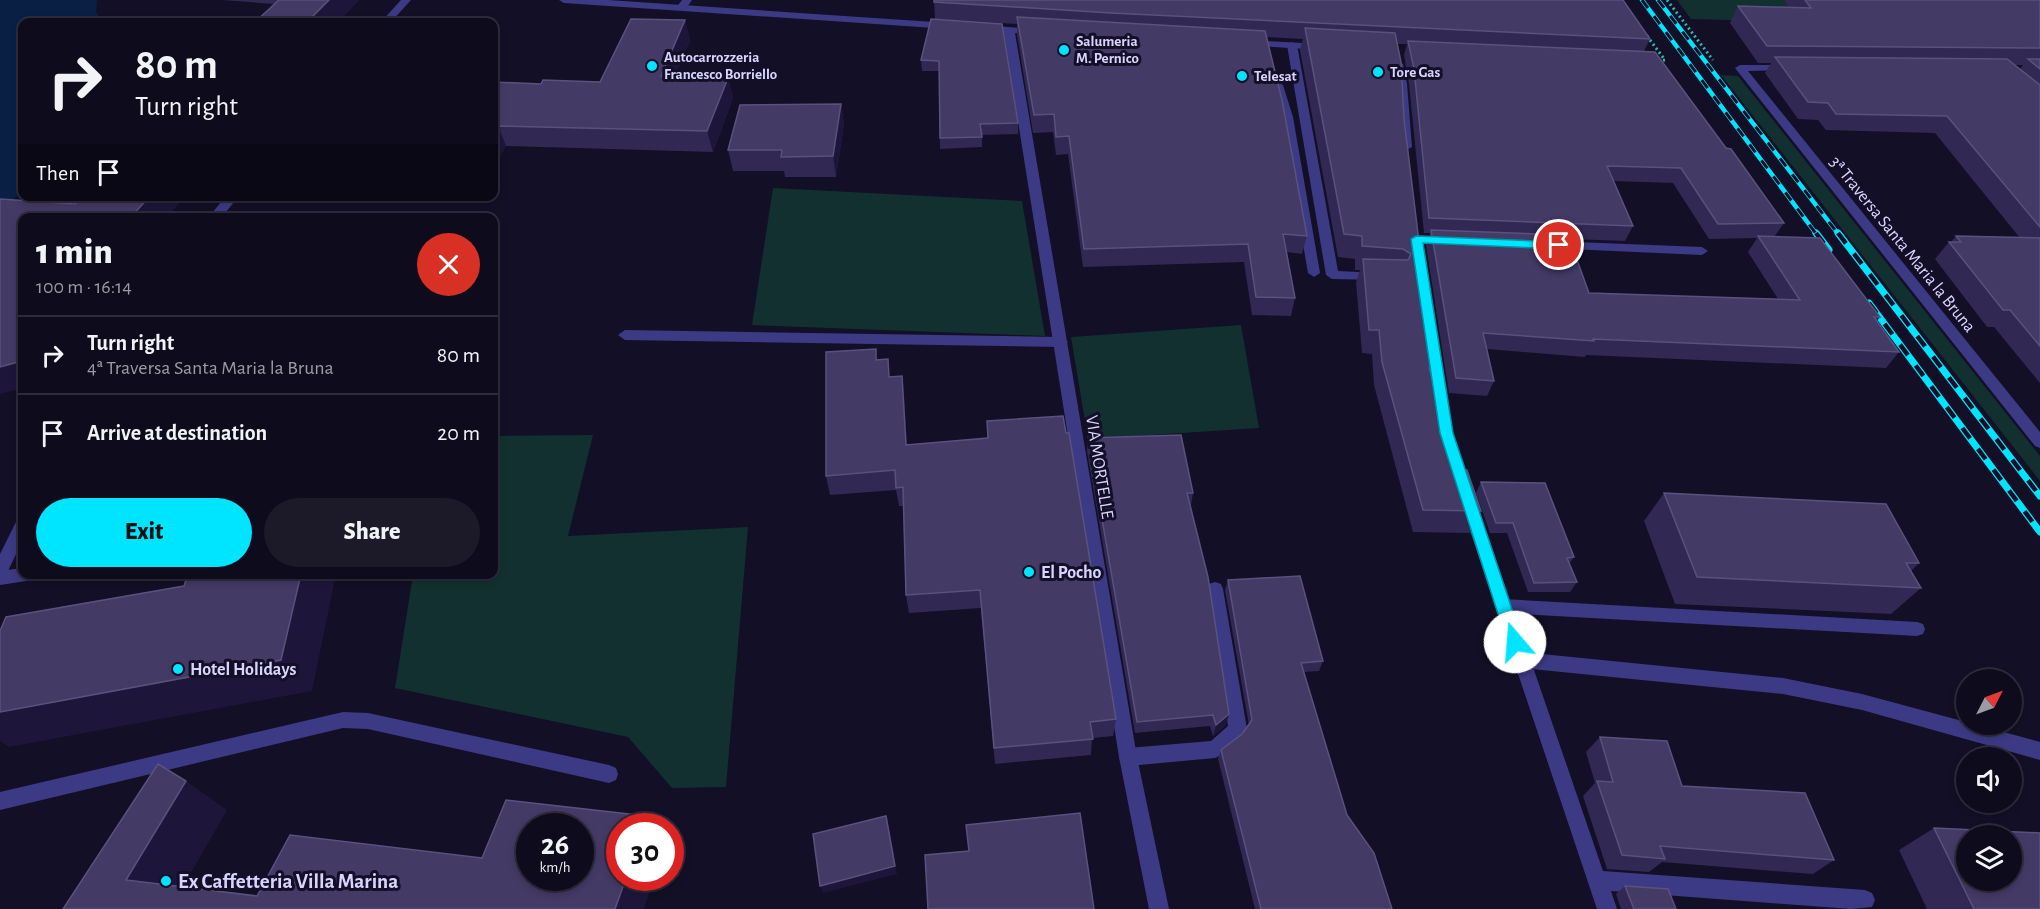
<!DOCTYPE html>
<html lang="en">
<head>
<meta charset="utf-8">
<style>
  body { margin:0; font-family:"Alegreya Sans",sans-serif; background:#1c1929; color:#f1f3f6; height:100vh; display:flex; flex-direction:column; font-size:22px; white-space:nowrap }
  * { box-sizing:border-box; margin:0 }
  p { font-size:20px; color:#9b9ba3 }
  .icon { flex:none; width:33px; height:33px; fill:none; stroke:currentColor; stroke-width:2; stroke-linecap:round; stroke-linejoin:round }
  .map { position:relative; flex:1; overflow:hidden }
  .sheet { position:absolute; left:18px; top:213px; width:480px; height:366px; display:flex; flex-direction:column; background:#0e0b1c; border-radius:12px; box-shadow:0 3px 9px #0003,0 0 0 2px #2e2b3b }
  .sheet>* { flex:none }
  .top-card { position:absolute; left:18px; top:18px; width:480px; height:183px; border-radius:12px; box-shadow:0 3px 9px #0003,0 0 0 2px #2e2b3b; background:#0e0b1c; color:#f1f3f6; overflow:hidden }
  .needle { width:39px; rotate:48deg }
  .fabs { position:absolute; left:1956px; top:669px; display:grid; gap:12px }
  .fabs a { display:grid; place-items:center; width:66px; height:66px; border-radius:50%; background:#0e0b1c; box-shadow:0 3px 9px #0003,0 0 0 2px #2e2b3b; font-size:30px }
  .speed { position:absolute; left:516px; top:813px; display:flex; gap:12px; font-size:30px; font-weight:700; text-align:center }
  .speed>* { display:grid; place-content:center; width:78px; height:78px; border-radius:50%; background:#0e0b1c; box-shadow:0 3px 9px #0003,0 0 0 2px #2e2b3b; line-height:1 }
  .speed small { font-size:15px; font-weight:400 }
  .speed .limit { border:9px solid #d22; background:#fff; color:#111 }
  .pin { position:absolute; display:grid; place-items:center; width:51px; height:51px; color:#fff; margin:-26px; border:3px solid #fff; border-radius:50%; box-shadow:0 2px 6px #0007 }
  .me { position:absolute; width:66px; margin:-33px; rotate:342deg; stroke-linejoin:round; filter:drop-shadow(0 0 4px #0008) }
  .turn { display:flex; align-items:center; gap:21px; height:126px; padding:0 18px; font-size:27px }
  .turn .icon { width:78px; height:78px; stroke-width:2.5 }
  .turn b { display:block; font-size:42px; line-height:51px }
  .then { display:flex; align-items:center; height:57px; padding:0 18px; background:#0003; gap:12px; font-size:22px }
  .round { display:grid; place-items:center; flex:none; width:63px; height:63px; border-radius:32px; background:#1c1929 }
  .headline { display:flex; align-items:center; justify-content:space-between; height:102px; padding:0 18px }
  h1 { font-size:36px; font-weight:800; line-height:45px }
  .action { display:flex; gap:12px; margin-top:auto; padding:12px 18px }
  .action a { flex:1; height:69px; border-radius:36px; background:#00e5ff; color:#111; font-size:24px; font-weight:800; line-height:69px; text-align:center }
  .action a+a { background:#1c1929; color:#f1f3f6 }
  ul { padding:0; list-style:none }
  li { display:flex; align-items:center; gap:18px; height:78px; padding:0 18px; border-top:2px solid #2e2b3b }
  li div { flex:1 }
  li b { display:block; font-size:22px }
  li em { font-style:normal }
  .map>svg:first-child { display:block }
</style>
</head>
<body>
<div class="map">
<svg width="2040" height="909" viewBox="0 0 2040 909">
  <rect width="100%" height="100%" fill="#130f26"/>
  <g fill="#12302f">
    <path d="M1677,0h107l19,22 -112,-3z"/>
    <path d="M1721,75l17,1 302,380v25z"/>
    <path d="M773,188l249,13 23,135 -293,-11z"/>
    <path d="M1241,325l18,103 -171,11 -17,-102z"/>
    <path d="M593,435l-25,101 180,-9 -22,260 -54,1 -44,-51 -233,-49 18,-113 81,-1v-138z"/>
  </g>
  <path fill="#0a1f44" d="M0,0h97l-1,12 6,10h-80v170l-22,18z"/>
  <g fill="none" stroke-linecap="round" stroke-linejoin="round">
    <g stroke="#2fb8b0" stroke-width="3" stroke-dasharray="2 3" stroke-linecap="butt">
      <path d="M1667,0l46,60"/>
      <path d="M1647,36l18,24 -8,1"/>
    </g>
    <g fill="#3d3a85" fill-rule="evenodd">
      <path d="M682,0h10l-7,10h-8l-1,-2z"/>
      <path d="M1292,42l5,3 41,226 40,2 5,1 1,3 -1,3 -51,-1 -6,-4 -39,-230z"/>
      <path d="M1278,82l5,3 10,32 27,156 -6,4 -6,-4 -27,-156 -8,-32z"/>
      <path d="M625,330l436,7 7,5 -7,5 -436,-7 -7,-5z"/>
      <path d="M22,568v6h19l-2,5 -39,6v-14z"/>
      <path d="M1215,582l6,2 2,5 24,140c-5,11 -20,24 -32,29l-87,8 -7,-3 -2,-6 2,-6 7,-3 83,-7 17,-15 -21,-137 2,-5z"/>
      <path d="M1503,599l414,23 6,2 2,5 -2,5 -6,2 -414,-23 -6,-2 -2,-5 2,-5z"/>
      <path d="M1521,652l262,26 79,16 104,28v2h8l66,18v18l-178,-50 -79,-16 -262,-26 -6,-3 -3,-5 3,-5z"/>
      <path d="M343,712l25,1 241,52 7,3 2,6 -2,6 -7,3 -241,-54 -25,-1 -343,82v-18z"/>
    </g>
    <g fill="#3d3a85" fill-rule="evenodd">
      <path d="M559,0h49l341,23 5,3 -5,3 -385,-26z"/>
      <path d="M982,25l54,4 5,3 -5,3 -21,-2 122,724 32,152h-20l-30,-152 -115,-724 -26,-3 -1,-2z"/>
      <path d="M1249,40l72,4 5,3 -5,3 -76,-5 -1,-2z"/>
      <path d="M1398,61l5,3 4,20 5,63 -6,3 -6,-3 -3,-63 -4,-20z"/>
      <path d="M1788,65l4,1v4l-44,1 292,361v16l-5,-2 -300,-378 5,-3z"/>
      <path d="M1416,235l30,2 6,4 -6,4 -34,-3 -2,-3 2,-3z"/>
      <path d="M1551,241l151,6 6,4 -6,4 -155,-7 -2,-3 2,-3z"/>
      <path d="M1434,350l7,5 12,77 -2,4h-10l-2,-4 -12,-77z"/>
      <path d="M1469,498l6,2 2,4 126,367 262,19 7,3 3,7 -3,7 -21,2 -240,-18 6,18h-20l-136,-405 2,-4z"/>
    </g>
    <g fill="#3d3a85" fill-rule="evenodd">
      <path d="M401,0h10l-20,22h-10z"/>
      <path d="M226,196h13l-18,22h-13z"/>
      <path d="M22,521v21l-16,33 -6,2v-23l16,-32z"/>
    </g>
    <g stroke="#00e5ff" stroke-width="4.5">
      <g id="rail-far1">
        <path d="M1642,0l175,235"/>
        <path d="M1658,0l181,235"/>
      </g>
    </g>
    <g stroke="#00e5ff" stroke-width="7">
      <g id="rail">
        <path d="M1816,233l13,17"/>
        <path d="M1838,233l202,263"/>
        <path d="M1869,303l171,229"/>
      </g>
    </g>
    <use href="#rail-far1" stroke="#130f26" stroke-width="3" stroke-dasharray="10" stroke-linecap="butt"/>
    <use href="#rail" stroke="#130f26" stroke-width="4.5" stroke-dasharray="13" stroke-linecap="butt"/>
  </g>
  <g fill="#312854" fill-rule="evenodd">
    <path d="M222,0h137l-21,22h-83l19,-18z"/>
    <path d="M1784,0h256v383l-46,-56h-7l-52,-68 14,-17h2l5,-6 64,2 -85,-105 -109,-3 -8,-10 -20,-1 -33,-46 6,-10h-13l-28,-40 8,-17 51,2zM2015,65h8l-3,4z"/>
    <path d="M934,2l716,37 -6,12 82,97 58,75 -10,14 106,80 -3,4 22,31 -13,16 -300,-13 -1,2 -98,-8 7,32 -7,15 -38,-3 -23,-148 4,-12h-6l-15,-149 -5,-29 3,-11h-9l6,75 16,131 20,119 -6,14 28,87 19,41 -11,22 -57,-1 -39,-147 -2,-31 -10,-1 -6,-71 4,-12h-5v-11l-17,-2 -38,-207 3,-11 -36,-2 40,199 -5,18 -15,-2 8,46 -4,18 -39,-1 -8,-53 -161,5 -15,-113 -12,1 -3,-23 -20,1 -16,-99v-10l-82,-5zM1613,181l60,2 36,56 48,-1 -9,14 30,47 -189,-6 -19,-54 55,2 8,-15z"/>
    <path d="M931,19l87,104v11l-36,1v12l-42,2 -1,-78h-17l-1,-11z"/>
    <path d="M685,20l5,20 -15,36 53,2 5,20 -20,54 -207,-6 -11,18h-1v-82l47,2 59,-2z"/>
    <path d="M841,104l3,20 -8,53h-51l-1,-6h-51l-5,-21z"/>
    <path d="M877,359l13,18 12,-1 2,20 3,49 80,-7v-17l129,298 -3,17 -21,2 -1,17 -96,9 -14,-156 -72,5 -3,-18 -3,-89h-4l-3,-16 -66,5 -4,-19z"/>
    <path d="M1088,438l105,55 -2,12h-1l36,220 -13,11 -3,-10 -75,7 -48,-282z"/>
    <path d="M1481,482l93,75 -5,7 8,18 -7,10h-42l-21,-59h-17l-14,-40z"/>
    <path d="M1664,493l255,70 -8,8 10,17 -30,26 -216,-10 -31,-83z"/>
    <path d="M1228,580l95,81 -4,10 -15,1 43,143 45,94h-137l-37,-150 3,-9 21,-16 7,-9 -24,-135z"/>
    <path d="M1600,737l82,49 152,74 -21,14 -151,-12 -13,10 -42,-3 -24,-73 12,-13 -9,-31z"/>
    <path d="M1934,828l106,81h-113l-28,-59z"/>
    <path d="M1625,886l51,23h-55l-5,-15z"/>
  </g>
  <g fill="#1d163a">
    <path d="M329,0h30l-21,22h-31z"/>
    <path d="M685,20l5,20 -23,56 -6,-20z"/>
    <path d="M728,78l5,20 -20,54 -6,-21z"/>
    <path d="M841,104l3,20 -8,53 -3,-21z"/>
    <path d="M498,126l8,20 -11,18 -1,-4v-28z"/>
    <path d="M150,196h36l-20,22h-36z"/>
    <path d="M22,361v27l-22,6v-27z"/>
    <path d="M902,376l2,20 4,68 -2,-19z"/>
    <path d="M301,574h35l-24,117 -303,56 -9,-6v-29z"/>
    <path d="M1229,714l-3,11 -13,11 3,-11z"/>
    <path d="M186,781l41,29 -55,96 -46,-26z"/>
    <path d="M646,816l7,10h-10z"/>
    <path d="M888,824l9,50 -74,19 -3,-7z"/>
    <path d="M626,878h28l-10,31h-29z"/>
  </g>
  <g fill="#433a66" stroke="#5a527e" stroke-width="1.5" fill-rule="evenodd">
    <path d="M279,0h50l-22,22h-52z"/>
    <path d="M934,0h689l27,39 -539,-26 -177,-11z"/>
    <path d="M1805,0h235v48l-273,-2 -29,-40 73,2z"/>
    <path d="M1017,17l248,14 17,69 25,136 -24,-2 12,64 -39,-1 -8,-53 -164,5 -15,-113 -13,1 -2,-23 -20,1z"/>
    <path d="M631,19l54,1 -24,56 67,2 -21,53 -209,-5 -4,6v-50l47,2 2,-4 57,2z"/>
    <path d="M931,19l71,5 16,99 -38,1 2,13 -42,1 -1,-77 -18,-1z"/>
    <path d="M1305,28l90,5 6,29 3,57 16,131 20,119 -11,-1 33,102h5l14,41 -58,-1 -41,-148 -3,-32h-10l-6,-71 45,1 3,-6 -8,-5 -41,-3v-10l-18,-2z"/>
    <path d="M1408,41l247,11 71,96 5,1 53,74 -66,1 -37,-56 -74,-2 26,60 -204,-8 -15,-149z"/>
    <path d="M1775,57l232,2 33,26v142l-93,-111 -111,-2 -8,-11 -20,-1z"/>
    <path d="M2028,59h12v10z"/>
    <path d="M841,104l-8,52 -52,1 1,-7h-54l12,-45z"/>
    <path d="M83,196h67l-20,22h-108v143l-22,6v-168l75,5z"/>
    <path d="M1431,230l137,5 21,58 211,7 -42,-64 62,2 60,79h-6l25,35 -306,-13 1,2 -111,-8 11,48 -38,-3z"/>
    <path d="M1956,236l84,2v108l-30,-36h-7l-54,-68h12z"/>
    <path d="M876,349v11l12,-1 1,18 13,-1 4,69 82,-7 -1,-17 76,-5 3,17h3l47,286 -26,3 3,17 -99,9 -14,-158 -74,5 -3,-108 -7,1 -1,-18 -69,6v-124z"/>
    <path d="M1181,435l12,58h-6l21,84 21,137 -13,11 -3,-10 -76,7 -49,-284z"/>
    <path d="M1481,482l64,1 29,74 -7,1 10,24 -43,1 -21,-60h-17z"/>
    <path d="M1664,493l222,11 33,59h-13l15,25 -224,-11z"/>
    <path d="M188,574h113l-20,86 -281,52v-81l6,-14 178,-31z"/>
    <path d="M1300,576l23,85 -22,2 46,152 27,38 18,56h-131l-40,-159 21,-16 10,-14 -24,-140z"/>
    <path d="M1600,737l67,4 15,45 123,7 29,67 -174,-14 5,13 -43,-4 -25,-74 16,1z"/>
    <path d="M158,764l28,17 -60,99 131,16 33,-61 192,23 24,-58 140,16 -3,10h-23v52h6l-11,31h-552zM530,826h50v52h-50z"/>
    <path d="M1080,813l14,96h-166l-3,-54 44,-4 -3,-26z"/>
    <path d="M886,816l9,50 -75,20 -7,-52z"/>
    <path d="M1934,828l106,5v76h-66zM1966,836h46v44h-46z"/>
    <path d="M1625,886l43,3 8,20h-42z"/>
  </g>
  <path fill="#00e5ff" stroke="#0095a6" stroke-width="1.5" d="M1416,236l143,6 6,3 -6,4 -136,-6 30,190 70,209 -2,5 -6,2 -6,-2 -2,-5 -67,-209 -29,-194z"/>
  <g fill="#00e5ff" stroke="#130f26" stroke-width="2">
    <circle cx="1064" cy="50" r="6"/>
    <circle cx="652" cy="66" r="6"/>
    <circle cx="1378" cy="72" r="6"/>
    <circle cx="1242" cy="76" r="6"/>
    <circle cx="1029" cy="572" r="6"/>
    <circle cx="178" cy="669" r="6"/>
    <circle cx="166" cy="881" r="6"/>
  </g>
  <g text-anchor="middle" stroke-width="6" stroke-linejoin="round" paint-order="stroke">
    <g font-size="15" font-weight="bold" fill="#d9d4ff" stroke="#130f26" text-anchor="start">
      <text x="1076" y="46">Salumeria<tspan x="1076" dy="17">M. Pernico</tspan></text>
      <text x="664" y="62">Autocarrozzeria<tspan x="664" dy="17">Francesco Borriello</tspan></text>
      <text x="1390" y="77">Tore Gas</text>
      <text x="1254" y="81">Telesat</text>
    </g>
    <g font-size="18" fill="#d9d4ff" stroke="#130f26">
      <text transform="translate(1903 244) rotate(51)" y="6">3ª Traversa Santa Maria la Bruna</text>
      <text transform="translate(1100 467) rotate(81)" y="6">VIA MORTELLE</text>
    </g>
    <g font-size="18" font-weight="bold" fill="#d9d4ff" stroke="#130f26" text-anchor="start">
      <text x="1041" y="578">El Pocho</text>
      <text x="190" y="675">Hotel Holidays</text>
    </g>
    <g font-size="21" font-weight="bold" fill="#d9d4ff" stroke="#130f26" text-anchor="start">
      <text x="178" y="888">Ex Caffetteria Villa Marina</text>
    </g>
  </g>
</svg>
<div class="fabs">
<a><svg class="needle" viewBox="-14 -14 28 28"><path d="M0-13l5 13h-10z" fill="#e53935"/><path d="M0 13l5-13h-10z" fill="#9b9ba3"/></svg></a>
<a><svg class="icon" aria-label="sound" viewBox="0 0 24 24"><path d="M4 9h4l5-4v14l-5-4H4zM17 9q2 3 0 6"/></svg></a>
<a><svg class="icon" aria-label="layers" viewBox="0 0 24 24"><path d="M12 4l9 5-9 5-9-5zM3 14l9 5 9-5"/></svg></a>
</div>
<div class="speed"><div>26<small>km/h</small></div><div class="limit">30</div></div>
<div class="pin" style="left:1559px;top:245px;background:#d93025"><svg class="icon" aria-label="arrive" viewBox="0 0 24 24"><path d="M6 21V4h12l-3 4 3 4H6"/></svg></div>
<svg class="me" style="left:1515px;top:642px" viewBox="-20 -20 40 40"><circle r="19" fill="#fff"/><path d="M0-13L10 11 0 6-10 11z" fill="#00e5ff"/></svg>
<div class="top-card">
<div class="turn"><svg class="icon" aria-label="right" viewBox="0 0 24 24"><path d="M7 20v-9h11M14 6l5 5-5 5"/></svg><div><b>80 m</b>Turn right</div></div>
<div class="then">Then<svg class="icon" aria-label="arrive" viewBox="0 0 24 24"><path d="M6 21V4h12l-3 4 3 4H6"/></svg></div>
</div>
<section class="sheet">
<div class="headline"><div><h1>1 min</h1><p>100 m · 16:14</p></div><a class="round" style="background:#d93025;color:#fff"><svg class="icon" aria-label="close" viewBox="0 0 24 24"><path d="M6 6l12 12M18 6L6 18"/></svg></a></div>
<ul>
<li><svg class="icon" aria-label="right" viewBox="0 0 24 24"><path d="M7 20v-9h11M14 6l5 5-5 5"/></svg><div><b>Turn right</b><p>4ª Traversa Santa Maria la Bruna</p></div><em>80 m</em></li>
<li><svg class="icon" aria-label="arrive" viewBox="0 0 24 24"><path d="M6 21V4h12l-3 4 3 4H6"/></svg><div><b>Arrive at destination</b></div><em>20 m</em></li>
</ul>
<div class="action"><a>Exit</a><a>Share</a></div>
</section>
</div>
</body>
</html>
